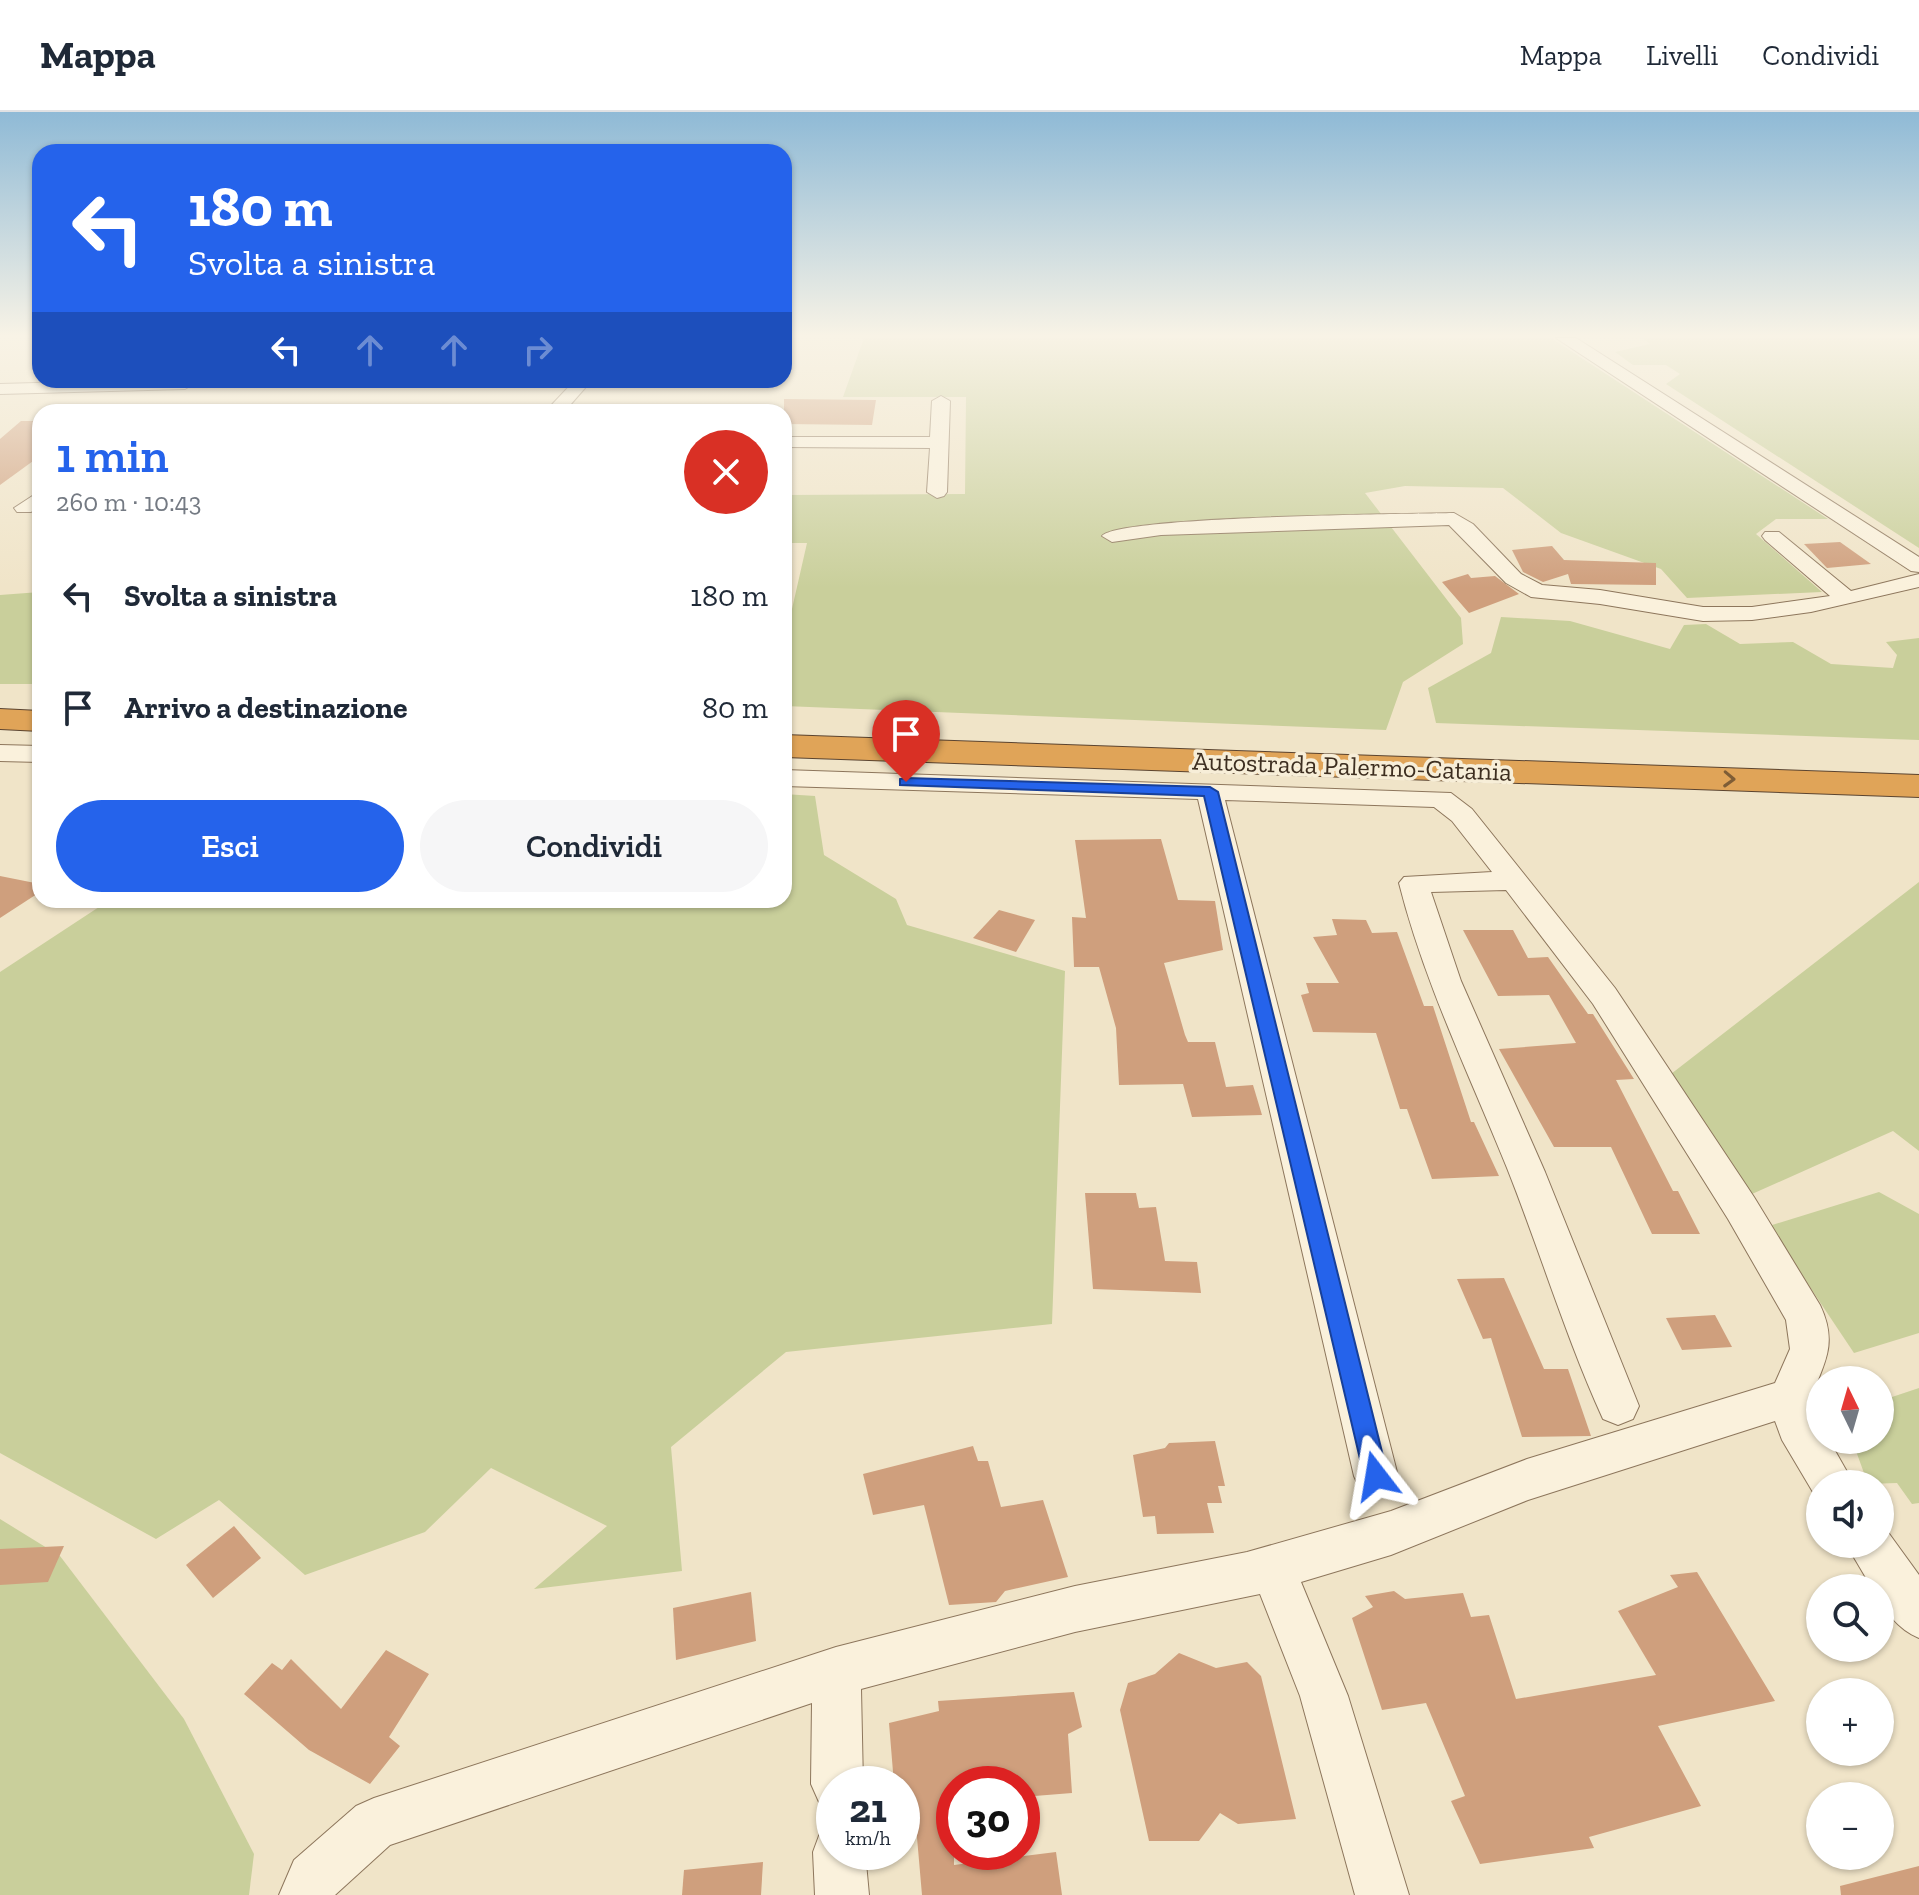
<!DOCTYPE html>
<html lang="it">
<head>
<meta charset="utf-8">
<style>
  body { margin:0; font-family:"Zilla Slab",serif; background:#f6f6f7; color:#1f2937; height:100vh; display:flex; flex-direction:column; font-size:30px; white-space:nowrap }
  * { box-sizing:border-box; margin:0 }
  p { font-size:26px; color:#747a83 }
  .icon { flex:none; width:44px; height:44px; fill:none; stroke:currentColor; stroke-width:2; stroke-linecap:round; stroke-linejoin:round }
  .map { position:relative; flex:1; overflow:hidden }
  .drawer { position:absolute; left:32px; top:292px; width:760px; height:504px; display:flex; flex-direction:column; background:#fff; border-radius:24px; box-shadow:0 2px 6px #0004 }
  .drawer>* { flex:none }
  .banner { position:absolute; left:32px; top:32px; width:760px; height:244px; border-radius:24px; box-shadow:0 2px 6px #0004; background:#2563eb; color:#fff; overflow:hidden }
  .needle { width:52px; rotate:355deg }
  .tools { position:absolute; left:1806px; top:1254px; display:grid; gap:16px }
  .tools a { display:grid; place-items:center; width:88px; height:88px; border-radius:50%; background:#fff; box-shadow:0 2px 6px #0004; font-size:40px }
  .speed { position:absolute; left:816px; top:1654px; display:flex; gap:16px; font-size:40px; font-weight:700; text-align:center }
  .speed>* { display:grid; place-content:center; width:104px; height:104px; border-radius:50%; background:#fff; box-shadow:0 2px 6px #0004; line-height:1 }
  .speed small { font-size:20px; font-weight:400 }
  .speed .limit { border:12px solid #d22; background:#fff; color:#111 }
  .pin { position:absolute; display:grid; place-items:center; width:68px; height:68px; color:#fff; margin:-82px -34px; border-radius:50% 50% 50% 0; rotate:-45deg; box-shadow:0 0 8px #0007 }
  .pin .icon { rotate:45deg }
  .me { position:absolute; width:88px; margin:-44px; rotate:346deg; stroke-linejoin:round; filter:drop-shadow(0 0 6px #0008) }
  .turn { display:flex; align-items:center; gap:28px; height:168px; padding:0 24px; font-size:36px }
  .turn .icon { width:104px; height:104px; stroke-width:2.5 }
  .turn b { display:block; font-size:56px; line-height:68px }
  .lanes { display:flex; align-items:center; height:76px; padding:0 24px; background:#0003; justify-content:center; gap:40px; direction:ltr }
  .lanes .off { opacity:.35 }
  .round { display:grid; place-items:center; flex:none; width:84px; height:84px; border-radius:42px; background:#f6f6f7 }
  .headline { display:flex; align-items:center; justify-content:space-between; height:136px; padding:0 24px }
  h1 { font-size:48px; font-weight:600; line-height:60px; color:#2563eb }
  .cta { display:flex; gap:16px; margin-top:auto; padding:16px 24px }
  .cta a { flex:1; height:92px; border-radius:48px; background:#2563eb; color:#fff; font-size:32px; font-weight:600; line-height:92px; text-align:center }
  .cta a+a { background:#f6f6f7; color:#1f2937 }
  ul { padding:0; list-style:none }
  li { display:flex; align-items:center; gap:24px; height:112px; padding:0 24px }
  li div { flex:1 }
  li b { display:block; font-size:30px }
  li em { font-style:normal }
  header { display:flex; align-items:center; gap:48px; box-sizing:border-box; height:112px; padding:0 40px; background:#fff; border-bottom:2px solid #e0e1e3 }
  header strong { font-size:38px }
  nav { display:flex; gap:44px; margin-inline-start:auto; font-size:28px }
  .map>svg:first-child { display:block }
</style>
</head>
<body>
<header>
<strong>Mappa</strong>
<nav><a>Mappa</a><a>Livelli</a><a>Condividi</a></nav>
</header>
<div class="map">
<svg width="1919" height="1783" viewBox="0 0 1919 1783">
  <rect width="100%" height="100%" fill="#f0e4c8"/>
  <g fill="#c9cf9b">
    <path d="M864,226h687l277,181h-52l-20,15 66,58 -135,6 -26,-29 -100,-36 -58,-45 -98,-2 -40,7 96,125 2,26 -60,38 -17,48 -602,-24v-62l23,-101h-23v-48l181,-1 1,-97h-123z"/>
    <path d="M1642,226h277v210l-253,-164 14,-10 -14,-9h-33l-18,-13 35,-8z"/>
    <path d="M40,480v92h-40v-89z"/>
    <path d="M1501,505l69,4 100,28 14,-24 22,-1 34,20 53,-2 38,22 62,4 4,-13 -11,-13 33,-4v102l-483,-17 -8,-35 63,-35z"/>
    <path d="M784,682l31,2 9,59 72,44 11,26 158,46 -13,353 -266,28 -115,95 11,124 -148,18 73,-63 -116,-58 -66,64 -120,43 -86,-75 -63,39 -156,-86v-481l99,-65 -10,-7h695z"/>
    <path d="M1919,770v269l-26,-20 -141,63 -81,-120z"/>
    <path d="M1879,1080l40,22v119l-65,20 -85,-127z"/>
    <path d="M1919,1276v115l-7,1 -15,-21 -29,1 -16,-44h28v-39z"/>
    <path d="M0,1407l60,37 124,163 70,135 -5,41h-249z"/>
  </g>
  <g fill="#cf9f7d">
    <path d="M784,287l92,1 -4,25 -88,-1z"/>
    <path d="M21,309h19v35l-40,29v-46z"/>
    <path d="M1840,430l31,22 -44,4 -23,-24z"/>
    <path d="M1552,434l12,14 92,3v22l-85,-1 -3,-10 -25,8 -20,-10 -11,-22z"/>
    <path d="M1468,462l3,4 24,-2 24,18 -50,19 -27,-31z"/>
    <path d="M1161,727l17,61 37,1 8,49 -59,13 21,72 3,7h27l11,45 27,-2 9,30 -70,2 -9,-33 -64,1 -3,-57 -17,-61h-25l-2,-50 14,1 -11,-78z"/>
    <path d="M0,764l40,8v8l-40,26z"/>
    <path d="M999,798l36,10 -19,32 -43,-14z"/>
    <path d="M1332,807l34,1 6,13 25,-1 27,74h9l38,116h3l25,54 -67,3 -25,-70h-7l-24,-76 -63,-1 -12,-37 8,-2 -3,-10h33l-26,-46 24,-2z"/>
    <path d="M1463,818h50l15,28 20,-1 40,57h5l41,65 -18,1 57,111h5l22,43h-48l-41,-87h-57l-55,-98 77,-6 -27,-48 -51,1z"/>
    <path d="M1085,1081h51l3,15 17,-1 9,54 32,1 4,31 -108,-4z"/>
    <path d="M1504,1166l40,91h24l23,67 -69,1 -31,-99 -8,1 -26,-60z"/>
    <path d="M1715,1203l17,32 -50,3 -16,-32z"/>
    <path d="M1215,1329l10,45h-7l4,17h-15l7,30 -57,1 -2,-18 -12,1 -10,-62 32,-7 4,-5z"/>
    <path d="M973,1334l5,15h10l13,46 42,-7 25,77 -63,14 -9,11 -47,3 -25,-100 -51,10 -10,-41z"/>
    <path d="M234,1414l27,32 -48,40 -27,-33z"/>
    <path d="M64,1434l-16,36 -48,3v-36z"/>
    <path d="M1697,1460l78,129 -117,25 43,80 -112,31 5,11 -114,16 -29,-63 14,-5 -39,-93 -44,7 -30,-92 21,-11 -8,-11 29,-5 11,8 58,-6 8,24 18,-2 27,84 140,-24 -38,-64 60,-24 -8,-12z"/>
    <path d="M751,1480l5,49 -80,19 -3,-52z"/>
    <path d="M386,1538l43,24 -40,63 11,9 -30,38 -61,-34 -65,-56 28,-31 10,7 9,-11 50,50z"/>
    <path d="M1179,1541l37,15 31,-6 14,14 35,143 -58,5 -18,-11 -21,28h-50l-29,-131 8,-27 27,-9z"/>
    <path d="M1074,1580l8,35 -14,7 4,59 -50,4v-13h-68v81l102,-13 6,43h-140l-6,-69 -14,2v-44h-8l-5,-61 50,-12 -1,-10z"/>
    <path d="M763,1750l-2,33h-79l2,-25z"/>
    <path d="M1919,1754v29h-78l-1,-9z"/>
  </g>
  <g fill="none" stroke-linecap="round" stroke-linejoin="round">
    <g stroke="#8d765c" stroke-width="2">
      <g id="minor">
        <path d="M1556,226h20l343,219v15l-8,-1z"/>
        <path d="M145,268h44l4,4 -8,5 -185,5v-10z"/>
        <path d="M575,268h17l-28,32h-19z"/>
        <path d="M941,284l9,5 -3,91 -3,4 -7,2 -10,-6 3,-44 -146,-1v-10h146l2,-36z"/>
        <path d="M40,379v15l-9,6h-14l-3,-4z"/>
        <path d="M1454,401l19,11 48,50 21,11 58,5 103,17h49l78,-11 -65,-56 -3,-4 3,-4h14l72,59 68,-17v13l-108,25 -59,8 -49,1 -103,-17 -69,-7 -25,-14 -57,-58 -288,10 -49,7 -10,-6c16,-20 307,-22 352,-23z"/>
        <path d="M0,633l40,1v16l-40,-1z"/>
        <path d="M784,658l667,23 21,16 143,179 139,209 66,108c18,38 5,57 -9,92l9,28v15h9l25,44h-34v16l-3,-1 -35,-59 -7,-19 -247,79 -137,55 -90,27 47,114 61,199h-54l-55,-199 -40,-102 -185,38 -214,57 2,95h-29v24l-15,-6 -8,-18 1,-81 -422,142 -55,50h-56l15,-35 62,-54 18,-8 462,-151 239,-61 172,-34 144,-41 136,-52 248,-76 15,-34 -4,-29 -58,-101 -135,-215 -87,-114 -75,2 30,89 84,191 94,234 -6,13 -15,6 -15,-6c-37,-81 -63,-168 -96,-251 -38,-94 -83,-186 -108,-285l5,-6 88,-5 -40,-51 -18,-14 -209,-7 173,676 -7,15 -15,6 -15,-6 -7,-15 -156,-677 -414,-13z"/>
        <path d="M1880,1414l5,2 34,47v63c-19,-8 -39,-28 -39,-50h-8l-26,-44h34z"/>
        <path d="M834,1716v24h31l4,43h-54l-2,-43 7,-19z"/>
      </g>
    </g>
    <g stroke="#5b4430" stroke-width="2">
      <g id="highway">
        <path d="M0,597l40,2v20l-40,-2z"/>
        <path d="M784,623l1135,40v22l-1135,-40z"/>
      </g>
    </g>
    <use href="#minor" fill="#faf1dc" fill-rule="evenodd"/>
    <use href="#highway" fill="#e0a458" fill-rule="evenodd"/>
  </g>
  <defs><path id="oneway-chevron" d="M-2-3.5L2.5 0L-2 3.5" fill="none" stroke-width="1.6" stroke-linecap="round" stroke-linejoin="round" transform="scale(2)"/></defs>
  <use stroke="#7e5d36" href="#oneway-chevron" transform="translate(1729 667) rotate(2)"/>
  <linearGradient id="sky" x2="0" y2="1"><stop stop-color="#8fbad6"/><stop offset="0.47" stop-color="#f8f3e6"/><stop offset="1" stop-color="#f8f3e6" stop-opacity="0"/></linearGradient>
  <rect width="1919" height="476" fill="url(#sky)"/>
  <path fill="#2563eb" stroke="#184099" stroke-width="2" d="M906,666l304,9 8,5 170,684 -3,9 -9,3 -9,-3 -3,-9 -160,-680 -304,-11v-6z"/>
  <g text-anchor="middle" stroke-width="7" stroke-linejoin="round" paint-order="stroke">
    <g font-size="26" fill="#3d2e20" stroke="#f7eed8">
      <text transform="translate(1352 654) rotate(2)" y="9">Autostrada Palermo-Catania</text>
    </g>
  </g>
</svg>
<div class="tools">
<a><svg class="needle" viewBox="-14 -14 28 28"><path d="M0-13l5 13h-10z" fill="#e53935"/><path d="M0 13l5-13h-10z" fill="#747a83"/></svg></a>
<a><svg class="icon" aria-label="sound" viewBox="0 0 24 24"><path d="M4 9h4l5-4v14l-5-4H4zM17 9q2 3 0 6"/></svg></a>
<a><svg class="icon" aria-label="search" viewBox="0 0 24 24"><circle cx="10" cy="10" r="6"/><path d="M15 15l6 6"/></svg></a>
<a>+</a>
<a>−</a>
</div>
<div class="speed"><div>21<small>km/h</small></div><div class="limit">30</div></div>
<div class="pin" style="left:906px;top:670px;background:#d93025"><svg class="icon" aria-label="arrive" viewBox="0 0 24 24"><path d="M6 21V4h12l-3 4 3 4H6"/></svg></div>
<svg class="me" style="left:1376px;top:1364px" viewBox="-20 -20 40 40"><path d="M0-17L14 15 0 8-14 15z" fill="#2563eb" stroke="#fff" stroke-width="4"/></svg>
<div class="banner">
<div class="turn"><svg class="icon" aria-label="left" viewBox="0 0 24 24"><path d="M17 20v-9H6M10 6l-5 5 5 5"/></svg><div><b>180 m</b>Svolta a sinistra</div></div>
<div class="lanes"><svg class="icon" aria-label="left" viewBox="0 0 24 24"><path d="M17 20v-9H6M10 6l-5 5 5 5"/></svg><svg class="icon off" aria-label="ahead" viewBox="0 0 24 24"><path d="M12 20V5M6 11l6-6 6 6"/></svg><svg class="icon off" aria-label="ahead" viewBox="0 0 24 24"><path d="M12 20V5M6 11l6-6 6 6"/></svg><svg class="icon off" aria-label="right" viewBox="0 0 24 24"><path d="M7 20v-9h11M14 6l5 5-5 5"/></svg></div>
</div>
<section class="drawer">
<div class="headline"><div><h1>1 min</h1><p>260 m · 10:43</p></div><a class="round" style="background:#d93025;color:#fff"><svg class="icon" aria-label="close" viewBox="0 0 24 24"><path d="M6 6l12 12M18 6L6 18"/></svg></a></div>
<ul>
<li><svg class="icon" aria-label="left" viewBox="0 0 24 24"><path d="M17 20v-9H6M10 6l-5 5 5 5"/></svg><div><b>Svolta a sinistra</b></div><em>180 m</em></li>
<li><svg class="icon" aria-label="arrive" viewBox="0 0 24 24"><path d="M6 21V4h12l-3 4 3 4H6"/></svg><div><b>Arrivo a destinazione</b></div><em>80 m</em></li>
</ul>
<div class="cta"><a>Esci</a><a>Condividi</a></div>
</section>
</div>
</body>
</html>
